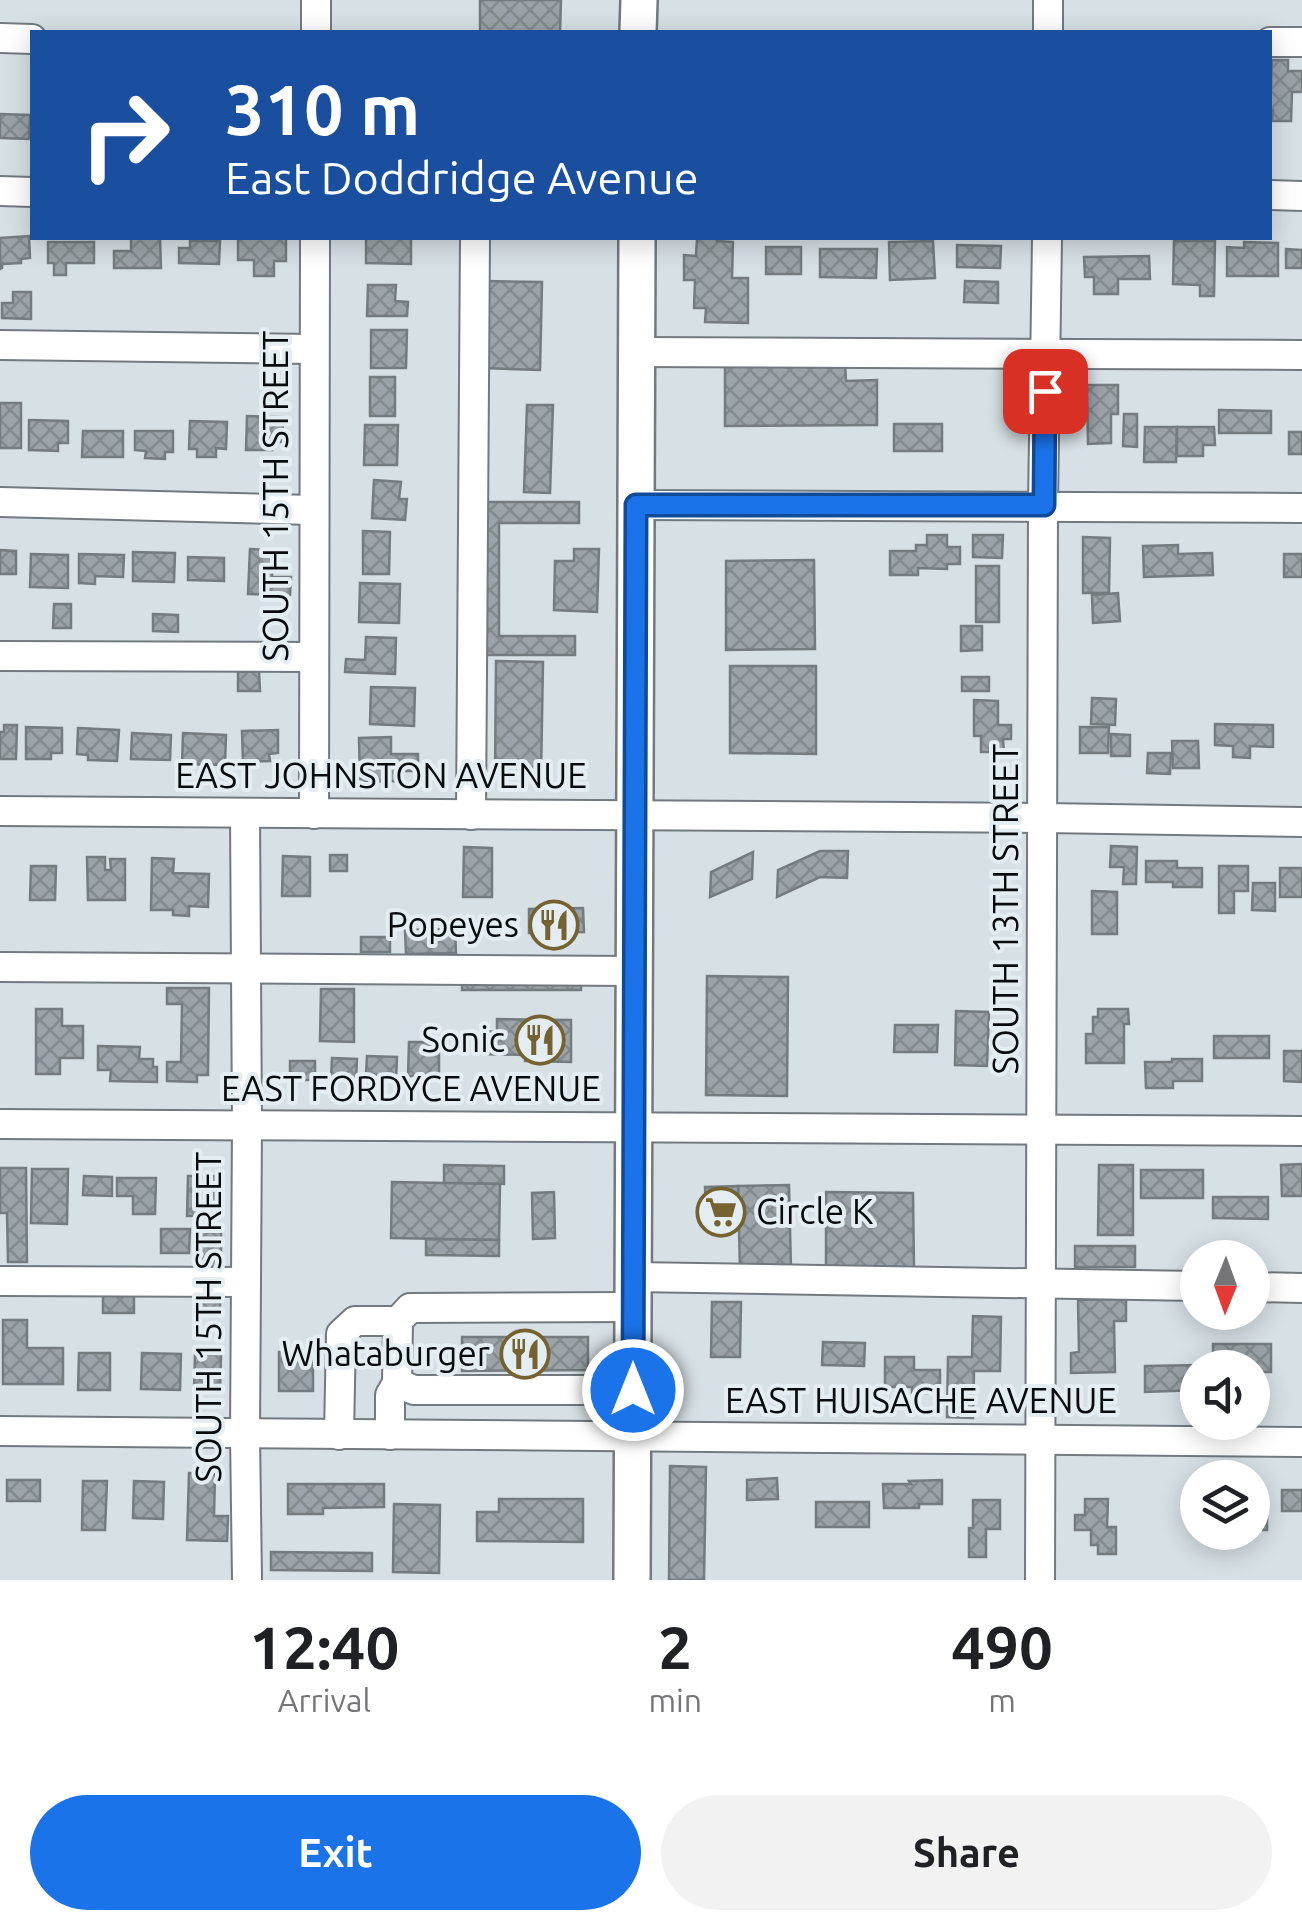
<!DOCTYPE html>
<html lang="en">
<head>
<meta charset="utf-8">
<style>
  body { margin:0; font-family:Ubuntu,sans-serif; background:#f2f2f2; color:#202124; height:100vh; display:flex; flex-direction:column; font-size:38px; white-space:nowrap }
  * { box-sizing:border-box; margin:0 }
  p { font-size:32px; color:#757577 }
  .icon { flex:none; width:55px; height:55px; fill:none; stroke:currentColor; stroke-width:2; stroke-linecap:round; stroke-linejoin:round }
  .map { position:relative; height:1580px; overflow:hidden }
  .drawer { display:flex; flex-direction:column; background:#fff; flex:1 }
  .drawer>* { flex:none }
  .hud { position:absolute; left:30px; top:30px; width:1242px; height:210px; border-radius:0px; box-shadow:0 5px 25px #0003; background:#1a4fa0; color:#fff; overflow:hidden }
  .needle { width:65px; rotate:181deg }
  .fabs { position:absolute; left:1180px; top:1240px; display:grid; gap:20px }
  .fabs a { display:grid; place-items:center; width:90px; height:90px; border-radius:50%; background:#fff; box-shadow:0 5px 25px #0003; font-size:50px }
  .pin { position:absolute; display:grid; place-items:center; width:85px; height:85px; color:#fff; margin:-42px; border-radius:20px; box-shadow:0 5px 15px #0006 }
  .me { position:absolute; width:110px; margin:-55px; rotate:0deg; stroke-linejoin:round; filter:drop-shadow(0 0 8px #0008) }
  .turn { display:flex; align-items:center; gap:35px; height:210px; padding:0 30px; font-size:45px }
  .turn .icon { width:130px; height:130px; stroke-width:2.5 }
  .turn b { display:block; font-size:70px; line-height:85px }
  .eta { display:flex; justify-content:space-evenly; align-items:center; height:170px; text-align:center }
  .eta b { font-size:60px; font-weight:600; line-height:70px }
  .button { display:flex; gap:20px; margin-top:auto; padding:20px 30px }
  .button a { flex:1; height:115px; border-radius:60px; background:#1a73e8; color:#fff; font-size:40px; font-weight:600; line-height:115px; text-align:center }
  .button a+a { background:#f2f2f2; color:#202124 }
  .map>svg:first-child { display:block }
</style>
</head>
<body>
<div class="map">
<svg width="1302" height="1580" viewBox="0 0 1302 1580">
  <defs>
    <pattern id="building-cross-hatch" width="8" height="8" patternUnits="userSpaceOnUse" patternTransform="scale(2.5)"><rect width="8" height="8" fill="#9ba3a8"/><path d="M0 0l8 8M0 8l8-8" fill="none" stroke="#848b8f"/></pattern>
  </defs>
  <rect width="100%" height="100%" fill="#d7e0e5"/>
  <g fill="url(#building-cross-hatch)" stroke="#747c80" stroke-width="2.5">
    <path d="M480,0h81l-1,32h-80z"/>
    <path d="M1272,60h16v11h14v21h-10l-1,29h-19l1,-11h-3z"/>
    <path d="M0,114l30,1 -1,24 -29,-1z"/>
    <path d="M29,236l1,22 -9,1v4l-19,1v4l-2,1v-31z"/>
    <path d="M131,238h29l1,30h-47v-17h17z"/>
    <path d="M238,238h48v23h-12v15h-20v-16h-16z"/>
    <path d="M366,238h45v26l-45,-1z"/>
    <path d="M697,238h20v3l16,1 -1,36h16v45l-43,-1 1,-14h-12l1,-28h-11v-25l12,1z"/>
    <path d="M190,241h30l-1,23 -40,-1v-15h11z"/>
    <path d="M933,241l2,37 -45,2 -1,-38z"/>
    <path d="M1174,241h41l-1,55h-14v-11l-27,-1z"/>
    <path d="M48,242h46v21h-28v12h-12v-12h-6z"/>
    <path d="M1244,242l34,1v33h-51v-29l17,1z"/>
    <path d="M957,245l44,1 -1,22 -43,-1z"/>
    <rect x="766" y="247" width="35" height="27"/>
    <path d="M820,249h57l-1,29 -56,-1z"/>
    <path d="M1286,249l16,1v18h-16z"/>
    <path d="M1149,256l1,23h-32v15h-24v-17h-9l-1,-20z"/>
    <path d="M485,281l57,1 -2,88 -57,-2z"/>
    <path d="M965,281l33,1v21l-34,-1z"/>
    <path d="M368,285h28l-1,16 13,1 -1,14h-40z"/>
    <path d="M13,292h18v27l-29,-1v-15h11z"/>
    <path d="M371,330h36l-1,38h-35z"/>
    <path d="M845,362l1,19 31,-1v45l-152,1v-63z"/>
    <rect x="370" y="377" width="25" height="39"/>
    <path d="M1087,385h31v29h-7v29l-23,1z"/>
    <rect x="0" y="403" width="21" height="45"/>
    <path d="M527,405h26l-3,88 -26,-1z"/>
    <path d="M1219,410l52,1v22h-52z"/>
    <path d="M1124,414h13v33l-14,-1z"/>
    <path d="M247,416l36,1 -1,25h-10v8h-26z"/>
    <path d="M29,420l39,1v22h-10v8l-29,-1z"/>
    <path d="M190,421l37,1 -1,27 -10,-1v9h-19v-8h-8z"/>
    <rect x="894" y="424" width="48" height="27"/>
    <path d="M365,425h33l-1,40h-33z"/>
    <path d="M1145,427h32l-1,35h-32z"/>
    <path d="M1177,427h37l1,18h-12v11h-26z"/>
    <path d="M83,431h40v26h-41z"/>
    <path d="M135,431h38v21h-8v7l-20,-1 1,-7 -11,-1z"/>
    <rect x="1289" y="432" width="13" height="22"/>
    <path d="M374,480l27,2 -2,17h8l-2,21 -33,-2z"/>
    <path d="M480,502h99v21h-80v113h76v19h-95z"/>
    <path d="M363,531l27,1 -1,42h-26z"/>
    <path d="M927,535h20v12h13v17h-13v5l-29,-1v7h-28v-24h26v-6h11z"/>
    <path d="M973,535h30l-1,23 -29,-1z"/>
    <path d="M1083,537l27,1 -1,55h-26z"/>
    <path d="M1178,545v9l34,-1 1,22 -69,2 -1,-31z"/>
    <path d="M250,549l23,1 -1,27h19l-1,18 -42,-1z"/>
    <path d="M574,549h25l-2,63 -43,-2 1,-49h19z"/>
    <path d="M0,550l16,1v23h-16z"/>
    <path d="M133,552l42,1 -1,29 -41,-1z"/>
    <path d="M31,554l37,1v33l-38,-1z"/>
    <path d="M79,554l45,1 -1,22 -28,-1v8l-16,-1z"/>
    <rect x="1284" y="554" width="18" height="23"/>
    <path d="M188,557l36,1v23l-36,-1z"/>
    <path d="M814,560l1,89 -89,1v-89z"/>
    <rect x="976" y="566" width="23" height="56"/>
    <path d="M360,583l40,1 -1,39 -40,-1z"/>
    <path d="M1118,593l2,28 -27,2 -1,-28z"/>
    <path d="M54,604h17v24h-18z"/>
    <path d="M153,614l25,1v17l-25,-1z"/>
    <path d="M961,626h21v24l-21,1z"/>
    <path d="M366,637l30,1 -1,36 -50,-2 1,-13 19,1z"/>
    <path d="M496,661l47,1 -2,115 -46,-1z"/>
    <path d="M730,666h86v88l-86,-1z"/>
    <path d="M259,671l1,20h-22v-19z"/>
    <rect x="962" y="677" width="27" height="14"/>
    <path d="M371,687l44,1 -1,38 -44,-2z"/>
    <path d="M1092,698l24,1 -1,26 -24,-1z"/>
    <path d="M974,700l24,1v24h13v14h-8l1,13h-23v-16h-7z"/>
    <path d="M1215,724l58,1v22l-23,-1v12l-17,-1v-11l-18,-1z"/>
    <path d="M4,725h13l-1,34h-16v-27h4z"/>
    <path d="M26,727l36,1v25h-11v6h-25z"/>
    <path d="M1080,727h29l-1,26h-28z"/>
    <path d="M78,728l41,2 -2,31 -29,-1v-5l-11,-1z"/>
    <path d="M278,730v23l-9,1 1,7 -27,1 -1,-31z"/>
    <path d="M132,733l39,2 -1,25 -39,-1z"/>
    <path d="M183,733l43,2 -1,30 -43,-1z"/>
    <path d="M1111,734l19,1v21h-19z"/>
    <path d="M391,737v17h27v17h-20v10l-38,1 -1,-44z"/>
    <path d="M1172,741h26l1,27h-26z"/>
    <path d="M1148,753h23l-1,21 -23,-1z"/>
    <path d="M1111,846l26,1 -1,37h-13l1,-17h-14z"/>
    <path d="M464,847l28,1v49h-29z"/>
    <path d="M820,851h28l-1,27 -27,-1 -43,20 1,-27z"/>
    <path d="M753,852l-1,27 -42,18 1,-25z"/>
    <rect x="330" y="855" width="17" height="16"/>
    <path d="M283,856l27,1v39h-28z"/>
    <path d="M87,857h18v13h6l-1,-11h15v41h-37z"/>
    <path d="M152,858l22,1 -1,14 36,1 -1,33 -19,-1v10l-16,-1v-5h-22z"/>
    <path d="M1146,861h31v7h25v19h-29v-5h-27z"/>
    <path d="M31,866h25l-1,34h-25z"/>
    <path d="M1219,866h29v25h-14v22h-15z"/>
    <rect x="1280" y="868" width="22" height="29"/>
    <path d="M1253,883h22v28l-23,-1z"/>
    <path d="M1092,891l25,1v42h-25z"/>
    <path d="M583,908l1,24 -55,1v-24z"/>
    <path d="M455,929l1,24 -50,1 -1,-24z"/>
    <rect x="361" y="937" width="29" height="15"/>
    <path d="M707,976l81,1 -1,119 -81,-1z"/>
    <rect x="462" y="977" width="119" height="13"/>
    <path d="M167,988h42l-1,87h-11v7l-30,-1v-19h14l1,-58h-15z"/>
    <path d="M321,989h33v53l-34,-1z"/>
    <path d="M36,1009h26v17h21v32h-23v16h-24z"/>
    <path d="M1098,1009h30l1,15h-5v39h-38v-29h7v-17h5z"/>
    <path d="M956,1011l33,1 -2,54 -32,-1z"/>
    <path d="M497,1019l74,1v42l-46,-1 1,-6 -45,-1 1,-23 15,1z"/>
    <path d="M895,1025h43l-1,27h-43z"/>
    <rect x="1214" y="1036" width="55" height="22"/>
    <path d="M409,1042h30v34h-31z"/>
    <path d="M98,1046l42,1 -1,12h14v8h4v15l-47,-1 1,-11h-13z"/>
    <path d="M1284,1051h18v31l-18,-1z"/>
    <path d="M367,1056l30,1 -1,23 -10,-1v-4l-20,-1z"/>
    <path d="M332,1058l25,1 -1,21 -25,-1z"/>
    <path d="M1172,1059h30v22h-29v7h-27l-1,-26h27z"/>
    <rect x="290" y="1061" width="25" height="19"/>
    <path d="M1302,1164v32h-20l-1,-31z"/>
    <path d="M444,1165l60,1v18l-60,-1z"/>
    <path d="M1099,1165h34v70h-35z"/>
    <path d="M0,1168h26l1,94h-19l-1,-49h-7z"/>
    <path d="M32,1169h36l-1,55 -36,-1z"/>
    <rect x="1141" y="1170" width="62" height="28"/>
    <path d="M84,1176l28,1v19l-29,-1z"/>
    <path d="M188,1176h27v40h-28z"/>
    <path d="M117,1178h39l-1,36h-22v-18h-16z"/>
    <path d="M392,1182l108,2 -1,56 -108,-2z"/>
    <path d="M789,1185l2,85 -51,1 -2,-85z"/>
    <path d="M738,1186l1,44 -32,1 -2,-44z"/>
    <path d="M554,1192l1,46 -22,1 -1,-46z"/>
    <path d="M826,1192l87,1 1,75 -88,-1z"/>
    <path d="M1213,1197h55v22l-55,-1z"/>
    <path d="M161,1229h29l-1,24h-28z"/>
    <rect x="196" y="1229" width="25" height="41"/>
    <path d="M426,1239l73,1v16l-73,-1z"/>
    <rect x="1075" y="1246" width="60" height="21"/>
    <rect x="196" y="1291" width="24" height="19"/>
    <rect x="103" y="1292" width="31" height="21"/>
    <path d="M1126,1299v22h-12l1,51 -44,1v-20l8,-1 -1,-52z"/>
    <path d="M712,1302h29l-1,55h-29z"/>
    <path d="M973,1316l28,1 -1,54h-26l-1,47 -26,-1 1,-60h24z"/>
    <path d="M3,1320h24v28h36v36h-60z"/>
    <path d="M462,1337h126v33l-126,1z"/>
    <path d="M823,1342l42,1 -1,23 -42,-1z"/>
    <path d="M1213,1344h58v28h-19v-4h-39z"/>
    <rect x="279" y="1352" width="34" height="39"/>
    <path d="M79,1353h31v37h-32z"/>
    <path d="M142,1353l39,1 -1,36 -39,-1z"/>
    <path d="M195,1354l26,1 -1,35 -26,-1z"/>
    <path d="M885,1357h29v13h26v23h-28v-6h-27z"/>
    <path d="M1200,1365l1,3h-3v22l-53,2v-26z"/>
    <path d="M670,1466l36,1 -2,113h-35z"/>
    <path d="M189,1473l26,1 -1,42h14l-1,25 -40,-1z"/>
    <path d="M777,1478l1,21 -31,1v-20z"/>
    <rect x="7" y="1480" width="33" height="21"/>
    <path d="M942,1480v24h-23v4h-35l-1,-24h28l-2,-3z"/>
    <path d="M83,1481h24l-2,49h-23z"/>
    <path d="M134,1481l30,1 -1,37 -30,-1z"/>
    <path d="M288,1484h96v23l-61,1v6h-35z"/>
    <rect x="1282" y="1490" width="20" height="21"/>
    <path d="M499,1499h84v43l-106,-1v-29h22z"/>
    <path d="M1085,1499h23l-1,28h9v27h-18v-9h-7v-15h-16v-15h10z"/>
    <path d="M973,1500h27v29h-14v28h-17v-29h4z"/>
    <rect x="816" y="1502" width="53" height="25"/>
    <path d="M394,1504l46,1 -1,68 -46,-1z"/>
    <rect x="1252" y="1508" width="15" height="22"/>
    <path d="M271,1552l101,1v18l-101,-1z"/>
  </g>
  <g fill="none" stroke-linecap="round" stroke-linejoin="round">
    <g stroke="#727a7f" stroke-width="32">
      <g id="minor">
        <path d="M316,32v-32"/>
        <path d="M1048,32v-32"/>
        <path d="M0,38l32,1"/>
        <path d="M1270,42h32"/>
        <path d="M0,191l32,1"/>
        <path d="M1270,195l32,1"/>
        <path d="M0,345l314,4"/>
        <path d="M637,352l665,3"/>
        <path d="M0,502l313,8"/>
        <path d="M637,505l665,3"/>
        <path d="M0,656l313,1"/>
        <path d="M0,811l1044,7 258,4"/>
        <path d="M245,813l2,313 -2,308 2,146"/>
        <path d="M314,814l1,-576"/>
        <path d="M471,815l4,-577"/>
        <path d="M0,967l635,4"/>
        <path d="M0,1124l1302,7"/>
        <path d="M633,1277l565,9"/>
        <path d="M0,1281l246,1"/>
        <path d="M1252,1287l50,1"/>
        <path d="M633,1390h-219l-17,-7 1,-62 12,-13 223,-1"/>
        <path d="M0,1431l1302,11"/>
        <path d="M339,1435l2,-101 14,-13h43"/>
        <path d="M390,1435v-40l7,-12"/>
        <path d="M1040,1580l3,-1075 4,-267"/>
      </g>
    </g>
    <g stroke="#727a7f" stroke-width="40">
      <g id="major">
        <path d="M638,32l1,-32"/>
        <path d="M632,1580l5,-1342"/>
      </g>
    </g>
    <use href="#minor" stroke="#fff" stroke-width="28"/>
    <use href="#major" stroke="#fff" stroke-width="35"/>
  </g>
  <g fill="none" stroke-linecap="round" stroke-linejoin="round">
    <g stroke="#114b97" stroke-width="25">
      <path id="route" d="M633,1390l3,-885h408l1,-114"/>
    </g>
    <use href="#route" stroke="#1a73e8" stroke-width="18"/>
  </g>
  <defs>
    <g id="restaurant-ring" transform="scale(2.5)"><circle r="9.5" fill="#e4edf2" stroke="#756230" stroke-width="1.5"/><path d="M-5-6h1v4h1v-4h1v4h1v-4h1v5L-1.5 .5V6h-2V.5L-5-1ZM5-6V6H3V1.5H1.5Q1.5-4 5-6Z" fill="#756230"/></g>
    <g id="supermarket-ring" transform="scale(2.5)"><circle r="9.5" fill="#e4edf2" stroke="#756230" stroke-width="1.5"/><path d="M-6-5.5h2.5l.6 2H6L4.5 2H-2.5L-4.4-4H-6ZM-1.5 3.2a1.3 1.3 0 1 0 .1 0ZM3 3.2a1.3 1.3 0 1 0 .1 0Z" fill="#756230"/></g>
  </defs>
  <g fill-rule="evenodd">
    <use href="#restaurant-ring" x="554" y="925"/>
    <use href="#restaurant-ring" x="540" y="1040"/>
    <use href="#supermarket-ring" x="721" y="1212"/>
    <use href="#restaurant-ring" x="525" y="1354"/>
  </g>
  <g text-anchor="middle" stroke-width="8" stroke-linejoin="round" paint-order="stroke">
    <g font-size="35" fill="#090c0e" stroke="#e4edf2">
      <text transform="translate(276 496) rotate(-90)" y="12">SOUTH 15TH STREET</text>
      <text x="381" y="788">EAST JOHNSTON AVENUE</text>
      <text transform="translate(1006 909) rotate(-90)" y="12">SOUTH 13TH STREET</text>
      <text x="411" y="1101">EAST FORDYCE AVENUE</text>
      <text transform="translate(209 1317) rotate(-90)" y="12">SOUTH 15TH STREET</text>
      <text x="921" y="1413">EAST HUISACHE AVENUE</text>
    </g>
    <g font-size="35" fill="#090c0e" stroke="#e4edf2" text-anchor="end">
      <text x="519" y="937">Popeyes</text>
      <text x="505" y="1052">Sonic</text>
      <text x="756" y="1224" text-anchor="start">Circle K</text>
      <text x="490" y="1366">Whataburger</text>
    </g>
  </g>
</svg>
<div class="fabs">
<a><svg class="needle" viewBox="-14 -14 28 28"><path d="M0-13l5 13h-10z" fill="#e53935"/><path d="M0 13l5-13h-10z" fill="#757577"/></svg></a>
<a><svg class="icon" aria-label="sound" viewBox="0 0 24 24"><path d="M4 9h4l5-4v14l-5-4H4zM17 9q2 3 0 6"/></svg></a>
<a><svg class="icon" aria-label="layers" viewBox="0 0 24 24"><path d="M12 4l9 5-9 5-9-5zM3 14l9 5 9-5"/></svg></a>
</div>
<div class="pin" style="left:1045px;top:391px;background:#d93025"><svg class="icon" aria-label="arrive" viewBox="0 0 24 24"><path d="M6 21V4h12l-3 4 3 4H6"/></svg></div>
<svg class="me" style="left:633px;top:1390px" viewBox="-20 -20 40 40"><circle r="17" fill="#1a73e8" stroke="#fff" stroke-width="3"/><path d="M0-11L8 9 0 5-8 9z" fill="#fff"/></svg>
<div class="hud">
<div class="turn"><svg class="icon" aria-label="right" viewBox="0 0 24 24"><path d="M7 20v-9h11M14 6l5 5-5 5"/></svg><div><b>310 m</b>East Doddridge Avenue</div></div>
</div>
</div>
<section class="drawer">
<div class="eta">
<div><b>12:40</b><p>Arrival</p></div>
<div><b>2</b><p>min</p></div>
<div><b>490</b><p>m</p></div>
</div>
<div class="button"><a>Exit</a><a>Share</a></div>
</section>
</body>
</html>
